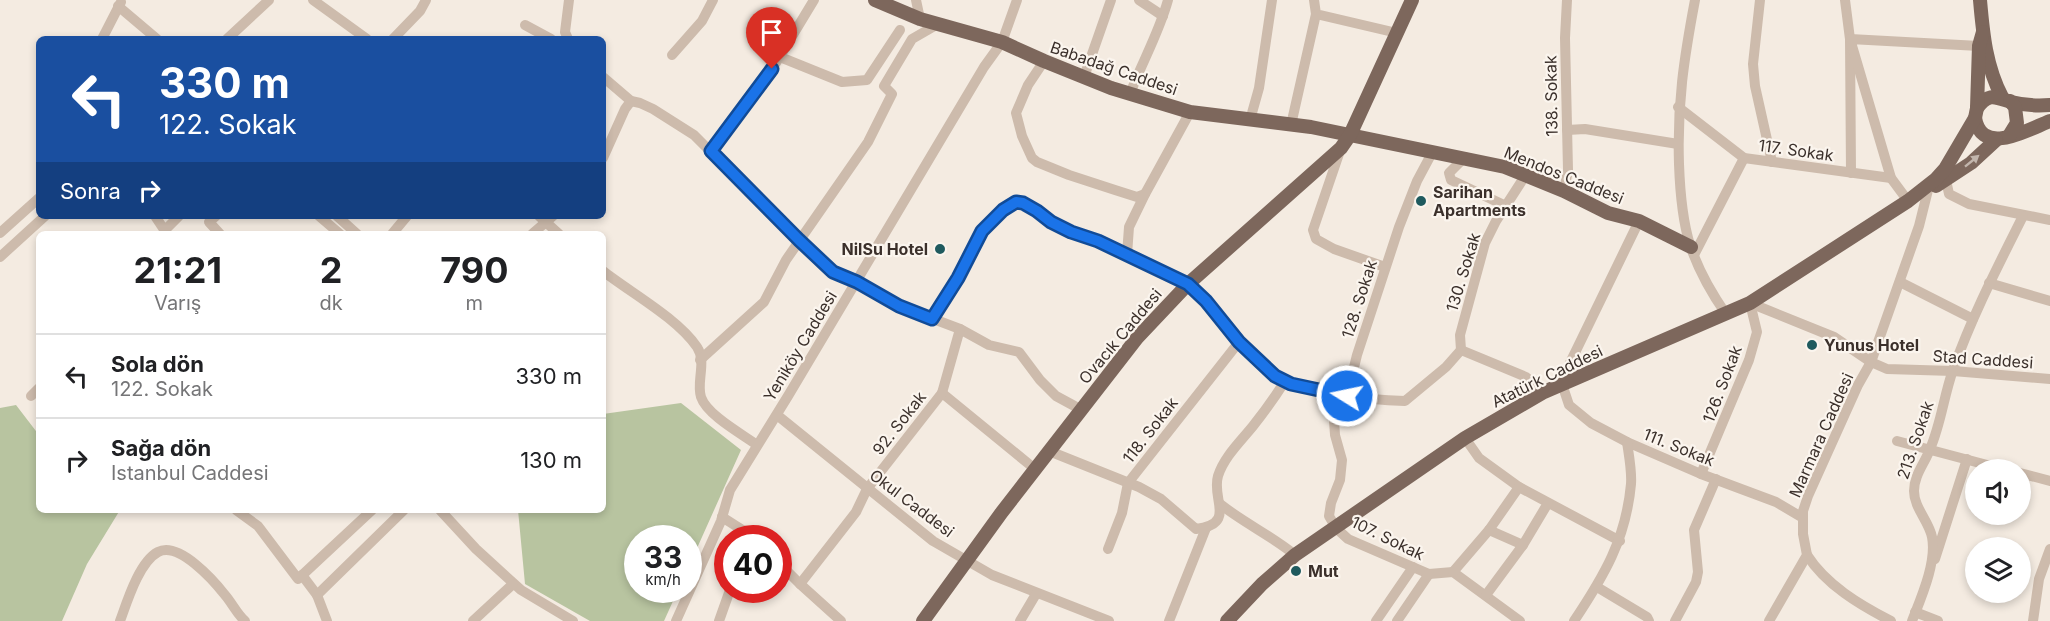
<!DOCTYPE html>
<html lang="tr">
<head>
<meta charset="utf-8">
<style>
  body { margin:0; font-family:Inter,sans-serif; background:#f6f6f6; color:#202124; height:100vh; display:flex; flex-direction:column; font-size:22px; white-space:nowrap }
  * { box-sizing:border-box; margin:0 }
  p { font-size:20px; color:#757577 }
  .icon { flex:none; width:33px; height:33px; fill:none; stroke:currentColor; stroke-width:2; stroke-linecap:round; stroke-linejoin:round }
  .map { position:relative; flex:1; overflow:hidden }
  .side { position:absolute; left:36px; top:231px; width:570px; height:282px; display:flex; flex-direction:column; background:#fff; border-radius:9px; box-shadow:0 3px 9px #0003 }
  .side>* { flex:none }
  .hud { position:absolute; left:36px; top:36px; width:570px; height:183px; border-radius:9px; box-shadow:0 3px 9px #0003; background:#1a4fa0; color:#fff; overflow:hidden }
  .controls { position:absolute; left:1965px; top:459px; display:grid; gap:12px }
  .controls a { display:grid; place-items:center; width:66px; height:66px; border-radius:50%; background:#fff; box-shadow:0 3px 9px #0003; font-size:30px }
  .speed { position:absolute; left:624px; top:525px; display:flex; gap:12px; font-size:30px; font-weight:700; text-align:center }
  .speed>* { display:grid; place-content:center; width:78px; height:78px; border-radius:50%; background:#fff; box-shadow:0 3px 9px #0003; line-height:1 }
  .speed small { font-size:15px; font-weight:400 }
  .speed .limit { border:9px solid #d22; background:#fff; color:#111 }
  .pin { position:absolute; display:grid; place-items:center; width:51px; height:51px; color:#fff; margin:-62px -26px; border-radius:50% 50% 50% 0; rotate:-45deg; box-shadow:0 0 6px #0007 }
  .pin .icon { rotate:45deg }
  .me { position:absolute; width:66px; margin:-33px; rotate:280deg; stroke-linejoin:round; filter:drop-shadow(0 0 4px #0008) }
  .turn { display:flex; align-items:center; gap:21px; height:126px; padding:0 24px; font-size:27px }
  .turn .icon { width:78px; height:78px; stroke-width:2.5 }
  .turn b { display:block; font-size:42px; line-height:51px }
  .then { display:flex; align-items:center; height:57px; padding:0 24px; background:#0003; gap:12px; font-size:22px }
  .eta { display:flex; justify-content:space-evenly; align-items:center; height:102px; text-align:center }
  .eta b { font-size:36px; font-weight:700; line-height:42px }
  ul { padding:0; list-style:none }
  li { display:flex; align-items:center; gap:18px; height:84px; padding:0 24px; border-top:2px solid #e0e0e0 }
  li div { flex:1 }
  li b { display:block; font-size:22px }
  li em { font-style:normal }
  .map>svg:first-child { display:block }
</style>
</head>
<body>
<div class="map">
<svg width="2050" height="621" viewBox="0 0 2050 621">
  <rect width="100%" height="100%" fill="#f4ebe1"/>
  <g fill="#b8c4a0">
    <path d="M681,403l60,47 -52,116 -1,-28h-50v52h40l-14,31h-74l-65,-37 -7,-74h85v-96z"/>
    <path d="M16,405l23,30v75h81l-33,54 -25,57h-62v-213z"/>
  </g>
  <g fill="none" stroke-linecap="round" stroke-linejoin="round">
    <g stroke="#cdbbac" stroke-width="10">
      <path d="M313,0l54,39"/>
      <path d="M916,0l4,19"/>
      <path d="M1139,0l24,16"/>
      <path d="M1314,0l2,14 81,19"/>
      <path d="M1695,0c-11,58 -18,104 -16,164 1,28 3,55 11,81 8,24 22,49 36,69"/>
      <path d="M1760,0l-7,64 2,22 17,76"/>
      <path d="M1845,0l5,39 1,134"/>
      <path d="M118,6l39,33"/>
      <path d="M525,25l26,14"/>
      <path d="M102,39l19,-37"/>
      <path d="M227,39l42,-39"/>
      <path d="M393,39l27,-28 6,-11"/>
      <path d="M568,39l-3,-7 4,-32"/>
      <path d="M672,55l30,-34 11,-21"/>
      <path d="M780,57l62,25 25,-2 33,-50"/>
      <path d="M1044,61l-16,24 -12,28 6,23 10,22 5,4 32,13 46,15 22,7 8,-3"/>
      <path d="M603,77l28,24 9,2 13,6 41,26 105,105 34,32 24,10 42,24 61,23 29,16 30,7 21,28 16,16 24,13"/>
      <path d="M1084,77l27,-77"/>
      <path d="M1130,94c12,-32 29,-61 38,-94"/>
      <path d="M1678,107l66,51 147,20"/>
      <path d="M1250,120l9,-32 13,-88"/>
      <path d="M1291,125l25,-111"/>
      <path d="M1567,130l18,-1 93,15"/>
      <path d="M1341,148l-28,82 3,9 18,10 51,18"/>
      <path d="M711,151l54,-70 49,-81"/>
      <path d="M1433,151l-16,30 -18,46 -42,128 -10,41 -13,25 1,14 7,25 -2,20 -9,23 -2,13 7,12 12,11 81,35 24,-2 67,49"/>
      <path d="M1465,157l-16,16 2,7 55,26"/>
      <path d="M603,158l22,-49 6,-8"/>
      <path d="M1946,180l3,14 20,10 81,16"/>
      <path d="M1564,191l4,-21 -3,-132 2,-38"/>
      <path d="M1908,201l-17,-23 -41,-139 129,7"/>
      <path d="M155,216l12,18"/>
      <path d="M216,216l-7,6 11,12"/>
      <path d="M319,216l21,18"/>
      <path d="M337,216l20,18"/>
      <path d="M539,216l20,18"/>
      <path d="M1639,221l-70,144 -7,19 7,21 22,18 36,19 74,32 75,28 27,16"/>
      <path d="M165,230l14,-14"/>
      <path d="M0,233l39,-35"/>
      <path d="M392,234l15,-18"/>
      <path d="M532,234l21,-18"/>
      <path d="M1127,255l2,-28 16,-33 45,-82"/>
      <path d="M1694,255l50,-97"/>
      <path d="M0,257l45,-41"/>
      <path d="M603,271c28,22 74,47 94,76 10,15 -1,35 4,50 6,18 41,37 56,48"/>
      <path d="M1900,282l73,37"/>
      <path d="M1989,283l61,18"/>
      <path d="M1750,303l84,34 37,25 16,7 66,2 97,8"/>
      <path d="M932,319c8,-14 19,-28 27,-42 11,-20 31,-70 57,-74 11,-3 36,19 47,25 11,5 23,8 34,13 21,8 42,19 62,29 10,4 21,8 29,14 33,23 53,69 88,92 27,18 96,24 129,25l41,-34 15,-17 65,27 18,15"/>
      <path d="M1461,350l-1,-15 25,-92 11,-22 29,-45"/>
      <path d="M700,360l64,-58 22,-42 82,-118 24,-48 -8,-8 28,-47 26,-15"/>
      <path d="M942,393l93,76"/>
      <path d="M31,396l8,-8"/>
      <path d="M777,415l156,126 59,34 117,46"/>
      <path d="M1465,438l14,20 40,29 101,54"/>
      <path d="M1897,441l109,29"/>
      <path d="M1049,451l90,36 22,12 35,30c41,-5 15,-30 22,-53 6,-19 22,-34 35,-50 11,-14 22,-29 32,-45"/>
      <path d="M2020,473l30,8"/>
      <path d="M1701,474l48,-114 8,-28 -7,-29"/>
      <path d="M1220,504c24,19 52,32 75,51"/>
      <path d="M236,510l22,16 40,53 74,-69"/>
      <path d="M440,510l36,39 45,41 52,31"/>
      <path d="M722,517l33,21"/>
      <path d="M1489,530l34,15"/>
      <path d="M1108,549l14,-36 6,-30 111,-141"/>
      <path d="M1807,555c19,30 53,50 84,66"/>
      <path d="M1935,559l32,-100"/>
      <path d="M778,562l22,22 41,37"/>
      <path d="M1453,572l36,-42 30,-43"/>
      <path d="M302,575l15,20 10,26"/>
      <path d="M800,584l56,-72 11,-23 75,-96 18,-64"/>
      <path d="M1597,587l50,30 2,4"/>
      <path d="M317,595l87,-85"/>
      <path d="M1486,595l37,-50 25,-42"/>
      <path d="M1915,612l23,9"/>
      <path d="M120,621c7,-19 19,-59 38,-69 21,-11 56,29 67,43 7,8 12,19 20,26"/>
      <path d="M473,621l40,-37"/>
      <path d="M676,621l45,-100 9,-31 58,-94 196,-329 18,-25 15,-42"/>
      <path d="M719,621l11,-31"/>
      <path d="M1020,621l16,-27"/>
      <path d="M1169,621l37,-93"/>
      <path d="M1376,621l37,-54"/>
      <path d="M1397,621l32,-47"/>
      <path d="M1574,621c30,-45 52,-82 57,-137 1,-13 -2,-28 -4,-42"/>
      <path d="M1675,621l21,-39 2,-10 -4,-42 22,-51"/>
      <path d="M1769,621l38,-66 -4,-21v-23l5,-15 50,-111 13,-23 48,-136 9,-36"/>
      <path d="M1912,621c9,-23 25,-59 20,-84 -3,-16 -18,-29 -18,-46 0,-16 11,-28 16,-42 11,-25 14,-54 23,-79 19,-54 45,-104 70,-154"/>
      <path d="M2033,621l6,-42 11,-30"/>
    </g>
    <g stroke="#7d675c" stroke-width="14">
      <path d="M875,0l45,19 82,23 42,19 67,27 79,24 121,15 194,40 59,24 44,22 31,8 52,26"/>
      <path d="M1980,0c3,35 6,66 22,97"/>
      <path d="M1977,108c12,-16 18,-11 34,-6 12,3 27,4 39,3"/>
      <path d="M1975,118c7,39 52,12 75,3"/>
      <path d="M2009,136l8,-13 -2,-16 -5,-6"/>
      <path d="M1936,186l35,-23 25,-23"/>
      <path d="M923,621l79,-109 135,-174 51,-54 153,-136 9,-13 62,-135"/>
      <path d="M1227,621l35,-37 33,-29 170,-117 79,-46 206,-89 158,-102 28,-22 9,-10 30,-51 2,-10 2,-62 4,-14"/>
    </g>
  </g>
  <defs><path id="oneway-solid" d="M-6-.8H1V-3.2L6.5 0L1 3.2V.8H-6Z" transform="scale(1.5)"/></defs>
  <use fill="#c2b5ac" href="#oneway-solid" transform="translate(1972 161) rotate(-39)"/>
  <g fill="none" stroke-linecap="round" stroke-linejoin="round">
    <g stroke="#114b97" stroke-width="15">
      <path id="route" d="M772,69l-61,82 88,89 34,32 24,10 42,24 33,13 26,-41 24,-47 21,-21 13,-8 7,1 14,8 14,11 20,10 27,9 90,43 18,17 33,41 36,34 16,8 56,12"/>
    </g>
    <use href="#route" stroke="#1a73e8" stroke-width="10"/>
  </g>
  <g fill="#1f5a5e" stroke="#fbf5ee" stroke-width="2">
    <circle cx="1421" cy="201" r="6"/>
    <circle cx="940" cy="249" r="6"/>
    <circle cx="1812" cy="345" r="6"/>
    <circle cx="1296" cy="571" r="6"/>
  </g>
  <g text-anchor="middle" stroke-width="4.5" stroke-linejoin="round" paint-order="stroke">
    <g font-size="16" fill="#3b302b" stroke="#fbf5ee">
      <text transform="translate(1114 68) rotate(19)" y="6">Babadağ Caddesi</text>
      <text transform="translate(1551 96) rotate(-91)" y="6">138. Sokak</text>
      <text transform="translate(1796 150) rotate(8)" y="6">117. Sokak</text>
      <text transform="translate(1564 175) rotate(22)" y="6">Mendos Caddesi</text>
      <text transform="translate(1463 272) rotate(-73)" y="6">130. Sokak</text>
      <text transform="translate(1359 299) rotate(-72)" y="6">128. Sokak</text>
      <text transform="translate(1120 336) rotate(-50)" y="6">Ovacık Caddesi</text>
      <text transform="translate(800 346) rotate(-59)" y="6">Yeniköy Caddesi</text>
      <text transform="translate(1983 359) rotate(4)" y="6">Stad Caddesi</text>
      <text transform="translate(1547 376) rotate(-26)" y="6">Atatürk Caddesi</text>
      <text transform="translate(1722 384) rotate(-69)" y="6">126. Sokak</text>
      <text transform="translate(899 423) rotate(-52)" y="6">92. Sokak</text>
      <text transform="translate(1150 430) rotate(-52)" y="6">118. Sokak</text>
      <text transform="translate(1821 435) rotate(-66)" y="6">Marmara Caddesi</text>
      <text transform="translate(1915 440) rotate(-71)" y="6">213. Sokak</text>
      <text transform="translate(1679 447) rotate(22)" y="6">111. Sokak</text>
      <text transform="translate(912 503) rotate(37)" y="6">Okul Caddesi</text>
      <text transform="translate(1388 538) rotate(26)" y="6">107. Sokak</text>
    </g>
    <g font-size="16" font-weight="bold" fill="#3b302b" stroke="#fbf5ee" text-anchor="start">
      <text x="1433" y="198">Sarihan<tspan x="1433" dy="18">Apartments</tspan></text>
      <text x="928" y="255" text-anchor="end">NilSu Hotel</text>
      <text x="1824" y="351">Yunus Hotel</text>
      <text x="1308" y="577">Mut</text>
    </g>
  </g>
</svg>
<div class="controls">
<a><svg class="icon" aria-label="sound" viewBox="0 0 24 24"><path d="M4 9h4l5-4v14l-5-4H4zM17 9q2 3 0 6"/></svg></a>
<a><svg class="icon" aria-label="layers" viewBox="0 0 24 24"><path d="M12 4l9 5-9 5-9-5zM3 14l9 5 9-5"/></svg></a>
</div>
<div class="speed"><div>33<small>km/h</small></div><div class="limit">40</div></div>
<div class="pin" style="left:772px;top:69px;background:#d93025"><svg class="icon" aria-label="arrive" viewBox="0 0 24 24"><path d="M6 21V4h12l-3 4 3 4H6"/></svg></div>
<svg class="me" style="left:1347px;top:396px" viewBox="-20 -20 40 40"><circle r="17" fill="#1a73e8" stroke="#fff" stroke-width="3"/><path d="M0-11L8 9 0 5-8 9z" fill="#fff"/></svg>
<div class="hud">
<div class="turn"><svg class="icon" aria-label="left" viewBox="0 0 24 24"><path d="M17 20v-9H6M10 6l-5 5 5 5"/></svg><div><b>330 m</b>122. Sokak</div></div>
<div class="then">Sonra<svg class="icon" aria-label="right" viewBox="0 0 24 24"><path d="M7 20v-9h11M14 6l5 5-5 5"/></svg></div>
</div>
<section class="side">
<div class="eta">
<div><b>21:21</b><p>Varış</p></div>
<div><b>2</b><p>dk</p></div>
<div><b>790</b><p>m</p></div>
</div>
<ul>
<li><svg class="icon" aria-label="left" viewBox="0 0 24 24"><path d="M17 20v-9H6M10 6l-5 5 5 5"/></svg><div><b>Sola dön</b><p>122. Sokak</p></div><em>330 m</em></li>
<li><svg class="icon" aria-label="right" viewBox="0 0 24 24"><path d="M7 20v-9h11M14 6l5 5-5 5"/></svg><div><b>Sağa dön</b><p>Istanbul Caddesi</p></div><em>130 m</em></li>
</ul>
</section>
</div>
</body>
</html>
